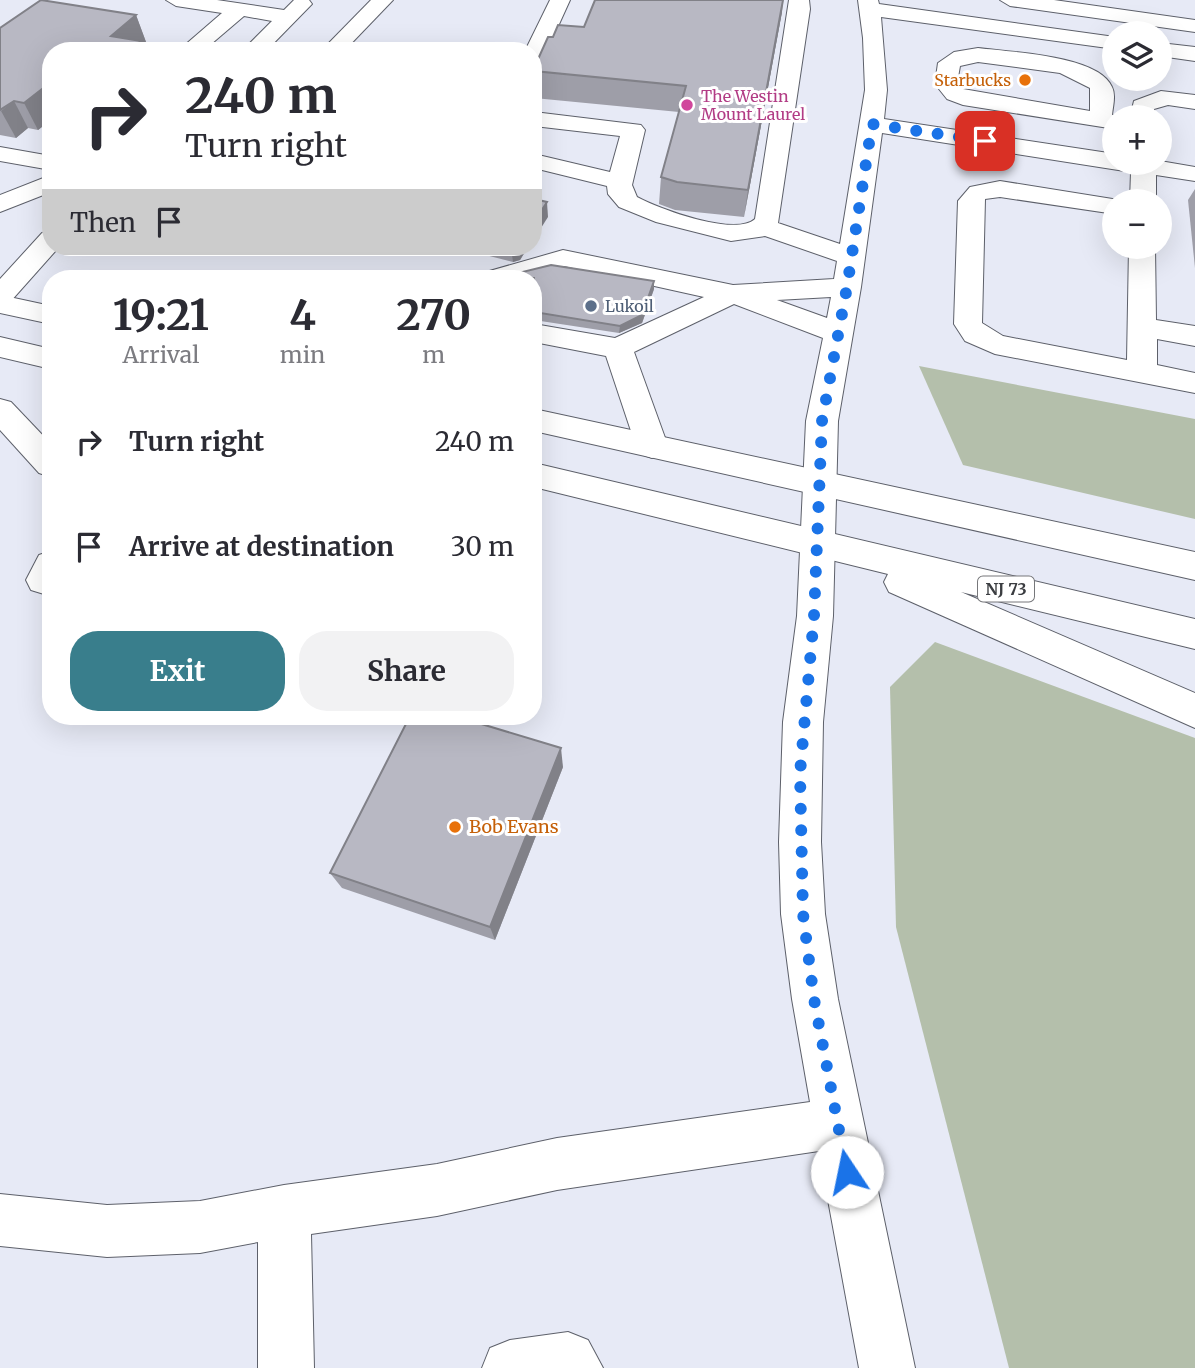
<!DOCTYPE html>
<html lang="en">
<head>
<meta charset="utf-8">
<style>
  body { margin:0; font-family:Merriweather,serif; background:#f2f2f3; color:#2b2b33; height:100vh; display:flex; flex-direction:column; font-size:26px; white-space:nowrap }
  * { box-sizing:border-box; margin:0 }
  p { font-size:23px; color:#7c7c81 }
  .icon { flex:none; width:38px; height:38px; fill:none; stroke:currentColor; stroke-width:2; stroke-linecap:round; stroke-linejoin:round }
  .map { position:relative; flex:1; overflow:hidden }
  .sheet { position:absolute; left:42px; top:270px; width:500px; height:455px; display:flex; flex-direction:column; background:#fff; border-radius:28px; box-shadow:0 7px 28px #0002 }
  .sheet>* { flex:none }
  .top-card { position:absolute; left:42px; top:42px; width:500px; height:214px; border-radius:28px; box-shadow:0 7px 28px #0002; background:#fff; color:#2b2b33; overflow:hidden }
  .fabs { position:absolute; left:1102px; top:21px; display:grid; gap:14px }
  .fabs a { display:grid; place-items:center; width:70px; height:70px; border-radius:50%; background:#fff; box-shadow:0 7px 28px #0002; font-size:35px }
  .pin { position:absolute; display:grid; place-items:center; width:60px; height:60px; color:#fff; margin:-30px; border-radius:14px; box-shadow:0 4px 10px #0006 }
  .me { position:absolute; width:77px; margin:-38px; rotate:349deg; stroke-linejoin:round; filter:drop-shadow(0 0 5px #0008) }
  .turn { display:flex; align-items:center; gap:24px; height:147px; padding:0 28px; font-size:32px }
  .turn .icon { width:91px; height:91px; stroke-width:2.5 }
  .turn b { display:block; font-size:49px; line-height:60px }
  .then { display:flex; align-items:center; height:66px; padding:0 28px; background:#0003; gap:14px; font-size:26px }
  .eta { display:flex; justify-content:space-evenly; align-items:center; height:119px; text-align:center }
  .eta b { font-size:42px; font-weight:700; line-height:49px }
  .primary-button { display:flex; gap:14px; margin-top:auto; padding:14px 28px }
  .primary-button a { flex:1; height:80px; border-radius:28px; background:#397e8c; color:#fff; font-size:28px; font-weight:700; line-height:80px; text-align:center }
  .primary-button a+a { background:#f2f2f3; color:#2b2b33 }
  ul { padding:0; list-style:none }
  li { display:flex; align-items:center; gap:21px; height:105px; padding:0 28px }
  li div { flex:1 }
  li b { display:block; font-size:26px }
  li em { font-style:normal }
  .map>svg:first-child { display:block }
</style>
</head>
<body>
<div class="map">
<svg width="1195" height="1368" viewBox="0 0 1195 1368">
  <rect width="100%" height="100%" fill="#e7eaf6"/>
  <g fill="#b4bfab">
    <path d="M919,366l276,53v100l-232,-54z"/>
    <path d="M935,642l260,96v630h-186l-113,-441 -6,-240z"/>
  </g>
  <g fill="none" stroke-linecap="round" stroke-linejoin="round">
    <g stroke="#5d606a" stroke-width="2">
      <g id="minor">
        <path d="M166,0h51l67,10 10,-10h15l3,4 -46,47h-24l30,-30 -28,-5 -41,35h-25l44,-38 -46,-7z"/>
        <path d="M371,0h22l-49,51h-23z"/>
        <path d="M550,0h20l-25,55 -11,6v-10h-9z"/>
        <path d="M789,0h20l1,9 -32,214 62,21 25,-154 -2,-52 -5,-38h20l1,4 236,33v12l-234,-32 6,73 -3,29 231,35v9l45,-2 35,6v14l-39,-6v26h-26l1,-29 -249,-39 -21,154 -23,134 -5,195 -10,106 -2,120 4,72 13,85 77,369h-56l-40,-217 -262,39 -120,26 -126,18 3,134h-56v-126l-58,11 -93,4 -107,-11v-52l107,11 93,-4 84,-16 153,-21 120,-26 253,-36 -18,-103 -11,-85 -2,-72 4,-120 14,-106 9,-195 17,-83 -89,-34 -100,48 34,94 -5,8 -11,4 -11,-4 -5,-8 -30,-90 -72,-14v-18l81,14 89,-41 -140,-31 -39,12h-43l4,-6 77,-22 170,35 101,-6 3,-18 -72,-25 -34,5 -75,-19 -37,-15 -11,-13 -1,-8 -73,-18v-14l76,18 10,-36 -86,-10v-14l107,13 4,5 -13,55 5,12c22,12 98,40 118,22zM831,297l-4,21 -50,-18z"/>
        <path d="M1000,0h54l141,20v12l-185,-26z"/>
        <path d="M1160,43l35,4v14l-35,-5z"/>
        <path d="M978,48c31,4 121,7 134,39 4,8 1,19 0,28l12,2h-9v12l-152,-24 -16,-6 -12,-15 3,-21 16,-11zM978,62l82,11 30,15v23l-127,-22 -6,-6 3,-17z"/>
        <path d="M1161,91l34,4v14l-27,-4 -14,4v8h-24l4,-16z"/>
        <path d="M0,147l51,9v14l-51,-9z"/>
        <path d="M51,175v17l-51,20v-17z"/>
        <path d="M1000,181l125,20h-10v13l-115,-17 -15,2 -3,124 21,13 124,24 2,-113h26l1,73 39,6v20l-38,-7v26l38,8v20l-200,-39 -30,-13 -11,-17 4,-123 12,-14z"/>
        <path d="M51,231v16h8l-49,55 -10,3v-26l42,-46z"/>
        <path d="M0,399l11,3 40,42v33l-12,-4 -39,-43z"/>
        <path d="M51,551v41l-7,2 -13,-4 -5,-10 13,-25z"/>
        <path d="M568,1332l20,8 15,28h-121l8,-20 20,-8z"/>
      </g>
    </g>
    <g stroke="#5d606a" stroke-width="2">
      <g id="highway">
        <path d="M0,295l51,11v18l-51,-11z"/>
        <path d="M0,337l51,12v20l-51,-12z"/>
        <path d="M534,409l661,143v28l-661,-149z"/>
        <path d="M534,463l661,156v30l-234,-57 234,101v35l-306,-136 -5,-10 4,-8 -354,-87z"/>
      </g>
    </g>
    <use href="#minor" fill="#fff" fill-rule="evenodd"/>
    <use href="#highway" fill="#fff" fill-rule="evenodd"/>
  </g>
  <g fill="#9e9ea8">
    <path d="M782,12l-38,205 -69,-7 -16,-6 2,-27 18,-65 -145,-14v-30l19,-31 31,-10z"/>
    <path d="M136,15l10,27 -4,3 2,6h-93v69l-13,10 -10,-2 -12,10 -16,-3v-107z"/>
    <path d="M1195,189v79l-7,-68z"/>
    <path d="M454,247h74l-8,13 -7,2z"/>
    <path d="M534,278l120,11 -12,34 -23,10 -85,-13z"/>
    <path d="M563,767l-68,173 -153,-52 -12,-15z"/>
  </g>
  <g fill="#818188">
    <path d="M783,0l-1,12 -38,205 4,-27z"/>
    <path d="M136,15l10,27 -4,3 2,6h-27l-6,-15z"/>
    <path d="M51,82v38l-13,10 -14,-27z"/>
    <path d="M14,101l14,27 -12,10 -15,-27z"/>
    <path d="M547,202l1,15 -14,22v-17z"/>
    <path d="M511,247h17l-8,13 -7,2z"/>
    <path d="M654,281v8l-12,34 -23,10 1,-7z"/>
    <path d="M561,748l2,19 -68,173 -5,-13z"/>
  </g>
  <g fill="#b8b8c3" stroke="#818188" stroke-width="2">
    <path d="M41,0l95,15 -25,21 30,5 -12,10h-78v31l-27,21 -10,-2 -14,9v-82z"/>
    <path d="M595,0h188l-35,190 -71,-8 -16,-5 25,-91 -152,-15v-3l14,-31h5l5,-12 26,2z"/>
    <path d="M534,199l13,3 -13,20z"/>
    <path d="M551,265l103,16 -12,34 -22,11 -86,-14v-34h-19l3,-5z"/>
    <path d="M410,716h45l106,32 -71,179 -160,-54z"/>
  </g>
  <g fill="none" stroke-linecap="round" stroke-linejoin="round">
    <path stroke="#1a73e8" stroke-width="12" stroke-dasharray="0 21.6" d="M847,1172l-33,-173 -11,-85 -3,-141 14,-157 8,-195 25,-134 25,-163 113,17"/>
  </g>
  <g fill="#e8710a" stroke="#fff" stroke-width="2.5">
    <circle cx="1025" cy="80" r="7"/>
    <circle cx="455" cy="827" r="7"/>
  </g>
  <circle fill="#d1479c" stroke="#fff" stroke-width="2.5" cx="687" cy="105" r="7"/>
  <circle fill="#5c6f8a" stroke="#fff" stroke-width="2.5" cx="591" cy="306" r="7"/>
  <g text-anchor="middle" stroke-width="6" stroke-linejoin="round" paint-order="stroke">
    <g font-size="16" fill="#c56008" stroke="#fff" text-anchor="end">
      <text x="1011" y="86">Starbucks</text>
    </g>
    <g font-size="16" fill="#b23c85" stroke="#fff" text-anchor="start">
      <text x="701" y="102">The Westin<tspan x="701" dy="18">Mount Laurel</tspan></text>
    </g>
    <g font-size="16" fill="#4e5e75" stroke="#fff" text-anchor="start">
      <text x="605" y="312">Lukoil</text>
    </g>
    <rect fill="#fff" stroke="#76777a" stroke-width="2" x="978" y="576.5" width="56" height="25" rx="5"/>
    <g font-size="16" font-weight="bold" fill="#3b3d41">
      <text x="1006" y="595">NJ 73</text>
    </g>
    <g font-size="18" fill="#c56008" stroke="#fff" text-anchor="start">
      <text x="469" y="833">Bob Evans</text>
    </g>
  </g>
</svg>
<div class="fabs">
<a><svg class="icon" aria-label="layers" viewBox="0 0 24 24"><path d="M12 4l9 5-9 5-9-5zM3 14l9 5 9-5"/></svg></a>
<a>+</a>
<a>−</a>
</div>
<div class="pin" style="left:985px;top:141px;background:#d93025"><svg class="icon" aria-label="arrive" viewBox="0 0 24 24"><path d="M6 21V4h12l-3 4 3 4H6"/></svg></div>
<svg class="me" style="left:847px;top:1172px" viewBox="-20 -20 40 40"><circle r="19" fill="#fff"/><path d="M0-13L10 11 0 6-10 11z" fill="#1a73e8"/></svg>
<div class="top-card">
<div class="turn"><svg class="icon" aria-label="right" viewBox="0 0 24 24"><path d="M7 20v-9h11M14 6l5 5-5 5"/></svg><div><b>240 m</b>Turn right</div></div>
<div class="then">Then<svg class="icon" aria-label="arrive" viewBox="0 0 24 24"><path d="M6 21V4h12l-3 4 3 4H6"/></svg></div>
</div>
<section class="sheet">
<div class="eta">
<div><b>19:21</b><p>Arrival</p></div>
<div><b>4</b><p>min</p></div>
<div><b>270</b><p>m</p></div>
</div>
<ul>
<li><svg class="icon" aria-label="right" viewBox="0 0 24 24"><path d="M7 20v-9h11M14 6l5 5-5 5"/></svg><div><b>Turn right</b></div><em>240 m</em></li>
<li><svg class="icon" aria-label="arrive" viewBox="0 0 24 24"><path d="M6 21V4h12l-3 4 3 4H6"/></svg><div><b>Arrive at destination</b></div><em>30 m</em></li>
</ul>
<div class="primary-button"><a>Exit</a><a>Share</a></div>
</section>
</div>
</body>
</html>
